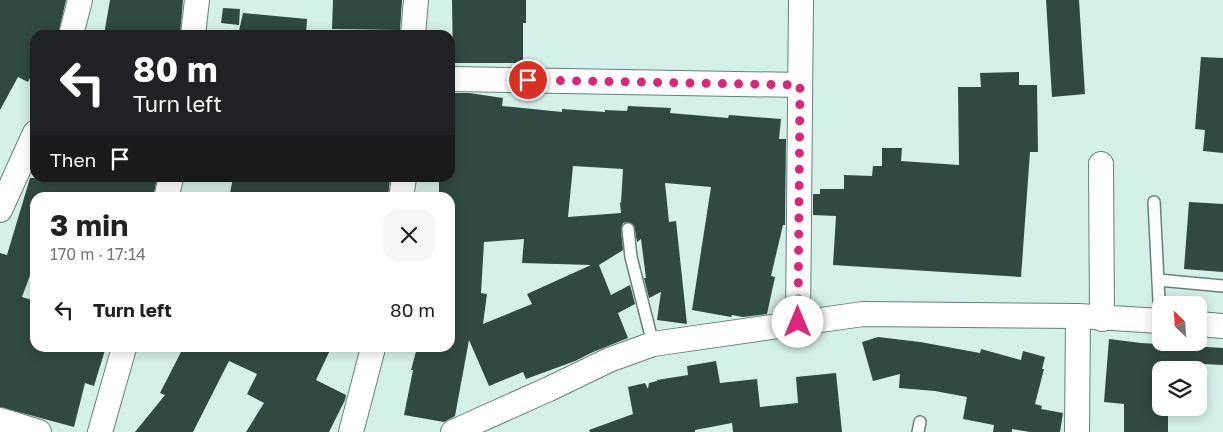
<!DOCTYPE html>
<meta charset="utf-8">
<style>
:root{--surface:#fff;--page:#f6f6f6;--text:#202124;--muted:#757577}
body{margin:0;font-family:"Golos Text",sans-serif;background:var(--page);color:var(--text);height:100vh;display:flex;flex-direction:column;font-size:19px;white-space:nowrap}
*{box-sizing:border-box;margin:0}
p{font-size:16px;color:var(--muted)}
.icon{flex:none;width:28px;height:28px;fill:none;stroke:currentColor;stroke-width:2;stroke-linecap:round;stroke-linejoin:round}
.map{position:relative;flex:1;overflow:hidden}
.details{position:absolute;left:30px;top:192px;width:425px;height:160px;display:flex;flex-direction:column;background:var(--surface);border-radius:15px;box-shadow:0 2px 12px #0003}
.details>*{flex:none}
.guide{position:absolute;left:30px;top:30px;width:425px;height:152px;border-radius:15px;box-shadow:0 2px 12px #0003;background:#202124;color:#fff;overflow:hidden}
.needle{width:32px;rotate:335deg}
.buttons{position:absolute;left:1152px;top:296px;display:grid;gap:10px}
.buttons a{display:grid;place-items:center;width:55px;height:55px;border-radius:10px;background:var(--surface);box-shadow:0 2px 12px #0003;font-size:25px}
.pin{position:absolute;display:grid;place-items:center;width:42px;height:42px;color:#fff;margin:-21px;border:2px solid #fff;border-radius:50%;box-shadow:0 1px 5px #0007}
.me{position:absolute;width:55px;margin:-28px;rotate:0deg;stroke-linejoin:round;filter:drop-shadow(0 0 4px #0008)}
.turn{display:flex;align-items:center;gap:18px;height:105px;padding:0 20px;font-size:22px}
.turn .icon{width:65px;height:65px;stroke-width:2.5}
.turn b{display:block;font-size:35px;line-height:42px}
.then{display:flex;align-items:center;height:48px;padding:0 20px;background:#0003;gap:10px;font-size:19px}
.round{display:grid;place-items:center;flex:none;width:52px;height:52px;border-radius:15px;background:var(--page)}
.overview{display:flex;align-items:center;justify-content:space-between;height:85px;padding:0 20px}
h1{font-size:30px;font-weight:700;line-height:38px}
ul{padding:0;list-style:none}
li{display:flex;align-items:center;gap:15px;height:65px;padding:0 20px}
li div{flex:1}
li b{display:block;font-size:19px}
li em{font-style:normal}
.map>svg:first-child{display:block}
.building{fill:#304943;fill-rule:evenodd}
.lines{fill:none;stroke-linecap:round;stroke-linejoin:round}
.service-casing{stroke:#67817b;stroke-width:14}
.minor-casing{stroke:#67817b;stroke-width:26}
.service{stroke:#fff;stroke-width:11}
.minor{stroke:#fff;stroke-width:24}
.route{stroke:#db2777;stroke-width:9;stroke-dasharray:0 16.2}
</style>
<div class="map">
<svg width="1223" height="432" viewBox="0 0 1223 432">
<rect width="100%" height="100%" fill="#d3f0e9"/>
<g class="building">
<path d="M 0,0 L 66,0 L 58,35 L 35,35 L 35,68 L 28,82 L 18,77 L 0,110 Z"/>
<path d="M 110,0 L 183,0 L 180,35 L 104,35 Z"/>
<path d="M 333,0 L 402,0 L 400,30 L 332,29 Z"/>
<path d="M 452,0 L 526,0 L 526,23 L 523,23 L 523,63 L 453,63 Z"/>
<path d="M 1046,0 L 1079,0 L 1085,94 L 1052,97 Z"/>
<path d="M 223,8 L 240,9 L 239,25 L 221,23 Z"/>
<path d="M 243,13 L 307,19 L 306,35 L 238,35 Z"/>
<path d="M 1201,57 L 1223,58 L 1223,153 L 1203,151 L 1205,130 L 1195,129 Z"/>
<path d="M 1019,72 L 1019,85 L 1037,85 L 1038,152 L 1030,152 L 1021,277 L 833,265 L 836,216 L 813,215 L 813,194 L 820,194 L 820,189 L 844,189 L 844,175 L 872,176 L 873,166 L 882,166 L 882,148 L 902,148 L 901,161 L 959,165 L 958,87 L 981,87 L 980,73 Z"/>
<path d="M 452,93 L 469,93 L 503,98 L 502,106 L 562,112 L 562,109 L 605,112 L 605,110 L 627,111 L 628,106 L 671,108 L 670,113 L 728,118 L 729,115 L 781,119 L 779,139 L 786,139 L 785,225 L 783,225 L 771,276 L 775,277 L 767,314 L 743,317 L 732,315 L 731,317 L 692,310 L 711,187 L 665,183 L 669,222 L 676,221 L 687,324 L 657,320 L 661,292 L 649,298 L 644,278 L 646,278 L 641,239 L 637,242 L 634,225 L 627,222 L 623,223 L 621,229 L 623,250 L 599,265 L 611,295 L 630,285 L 635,304 L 618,313 L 628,338 L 593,352 L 575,361 L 526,379 L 523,372 L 489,386 L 469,340 L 455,416 L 444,422 L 404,415 L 413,370 L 411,370 L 417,348 L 450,348 L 450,198 L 439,198 L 439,178 L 450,178 L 450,104 ZM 573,166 L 623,169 L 621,202 L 620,203 L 621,213 L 568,217 ZM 524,239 L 522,263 L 591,265 L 527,294 L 532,304 L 483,324 L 487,294 L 481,293 L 484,242 Z"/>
<path d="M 30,178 L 157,178 L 153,198 L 35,198 L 35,262 L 22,297 L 35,301 L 35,348 L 96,348 L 105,350 L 94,386 L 85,383 L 74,427 L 0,407 L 0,253 L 7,255 Z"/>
<path d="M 233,178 L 390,178 L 388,198 L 229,198 Z"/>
<path d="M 1189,202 L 1223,204 L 1223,272 L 1184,269 Z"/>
<path d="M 878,337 L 920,342 L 980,353 L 981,349 L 1021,360 L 1023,351 L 1045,357 L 1042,369 L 1044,369 L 1035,404 L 1042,406 L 1041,409 L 1063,413 L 1060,432 L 1030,432 L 1012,429 L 1012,432 L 993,432 L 994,425 L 963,419 L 967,397 L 935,391 L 899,388 L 900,374 L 873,381 L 862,342 Z"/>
<path d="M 1109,339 L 1141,343 L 1223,348 L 1223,365 L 1161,362 L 1161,408 L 1168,408 L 1168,432 L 1124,432 L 1124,404 L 1104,402 Z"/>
<path d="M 183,348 L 331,348 L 316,380 L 346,395 L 345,400 L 329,432 L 246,432 L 264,403 L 247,394 L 257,374 L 229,361 L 193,432 L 135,432 L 165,395 L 160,393 Z"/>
<path d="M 716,361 L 720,383 L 757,379 L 760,407 L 798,403 L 796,377 L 836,373 L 842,432 L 733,432 L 732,423 L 695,430 L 695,432 L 590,432 L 589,430 L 633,414 L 628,387 L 645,383 L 648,389 L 649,383 L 657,381 L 657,380 L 688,375 L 687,366 Z"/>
</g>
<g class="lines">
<g class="service-casing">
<g id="service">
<path d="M 1154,202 L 1160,321"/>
<path d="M 628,229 L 631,257 L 653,344"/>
<path d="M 1158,280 L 1223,286"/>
<path d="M 918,432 L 920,422"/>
</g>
</g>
<g class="minor-casing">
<g id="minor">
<path d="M 71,35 L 80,0"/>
<path d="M 193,35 L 197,0"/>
<path d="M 413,35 L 416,0"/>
<path d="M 450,79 L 800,85"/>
<path d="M 1101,164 L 1102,319"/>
<path d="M 166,198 L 171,178"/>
<path d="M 401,198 L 404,178"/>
<path d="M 0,210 L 35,133"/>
<path d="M 798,322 L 801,0"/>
<path d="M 1199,324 L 1223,326"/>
<path d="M 0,420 L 39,432"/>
<path d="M 100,432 L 124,348"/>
<path d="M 351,432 L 373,348"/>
<path d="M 453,432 L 549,389 L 609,360 L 653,344 L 863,314 L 1078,316 L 1161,321"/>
<path d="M 1077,432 L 1078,316"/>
</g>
</g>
<use href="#service" class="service"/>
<use href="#minor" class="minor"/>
</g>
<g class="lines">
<path class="route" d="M 528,80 L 800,85 L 798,322"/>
</g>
</svg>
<div class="buttons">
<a><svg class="needle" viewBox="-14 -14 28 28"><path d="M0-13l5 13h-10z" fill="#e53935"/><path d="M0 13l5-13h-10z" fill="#757577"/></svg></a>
<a><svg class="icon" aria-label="layers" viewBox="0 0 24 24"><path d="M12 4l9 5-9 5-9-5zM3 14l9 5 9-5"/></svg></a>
</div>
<div class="pin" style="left:528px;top:80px;background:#d93025"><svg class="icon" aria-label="arrive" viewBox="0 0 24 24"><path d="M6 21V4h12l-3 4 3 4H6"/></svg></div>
<svg class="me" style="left:798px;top:322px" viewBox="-20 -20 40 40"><circle r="19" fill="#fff"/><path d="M0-13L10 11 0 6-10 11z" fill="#db2777"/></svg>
<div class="guide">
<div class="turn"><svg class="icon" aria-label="left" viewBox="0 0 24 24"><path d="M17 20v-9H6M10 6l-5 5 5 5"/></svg><div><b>80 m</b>Turn left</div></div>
<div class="then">Then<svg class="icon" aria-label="arrive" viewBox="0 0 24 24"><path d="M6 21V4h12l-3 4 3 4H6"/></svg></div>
</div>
<section class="details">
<div class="overview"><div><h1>3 min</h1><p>170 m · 17:14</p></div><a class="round"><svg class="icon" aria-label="close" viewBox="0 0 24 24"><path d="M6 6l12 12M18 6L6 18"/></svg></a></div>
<ul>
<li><svg class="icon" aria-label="left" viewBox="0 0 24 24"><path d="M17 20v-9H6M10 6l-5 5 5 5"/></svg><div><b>Turn left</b></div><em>80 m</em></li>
</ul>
</section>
</div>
